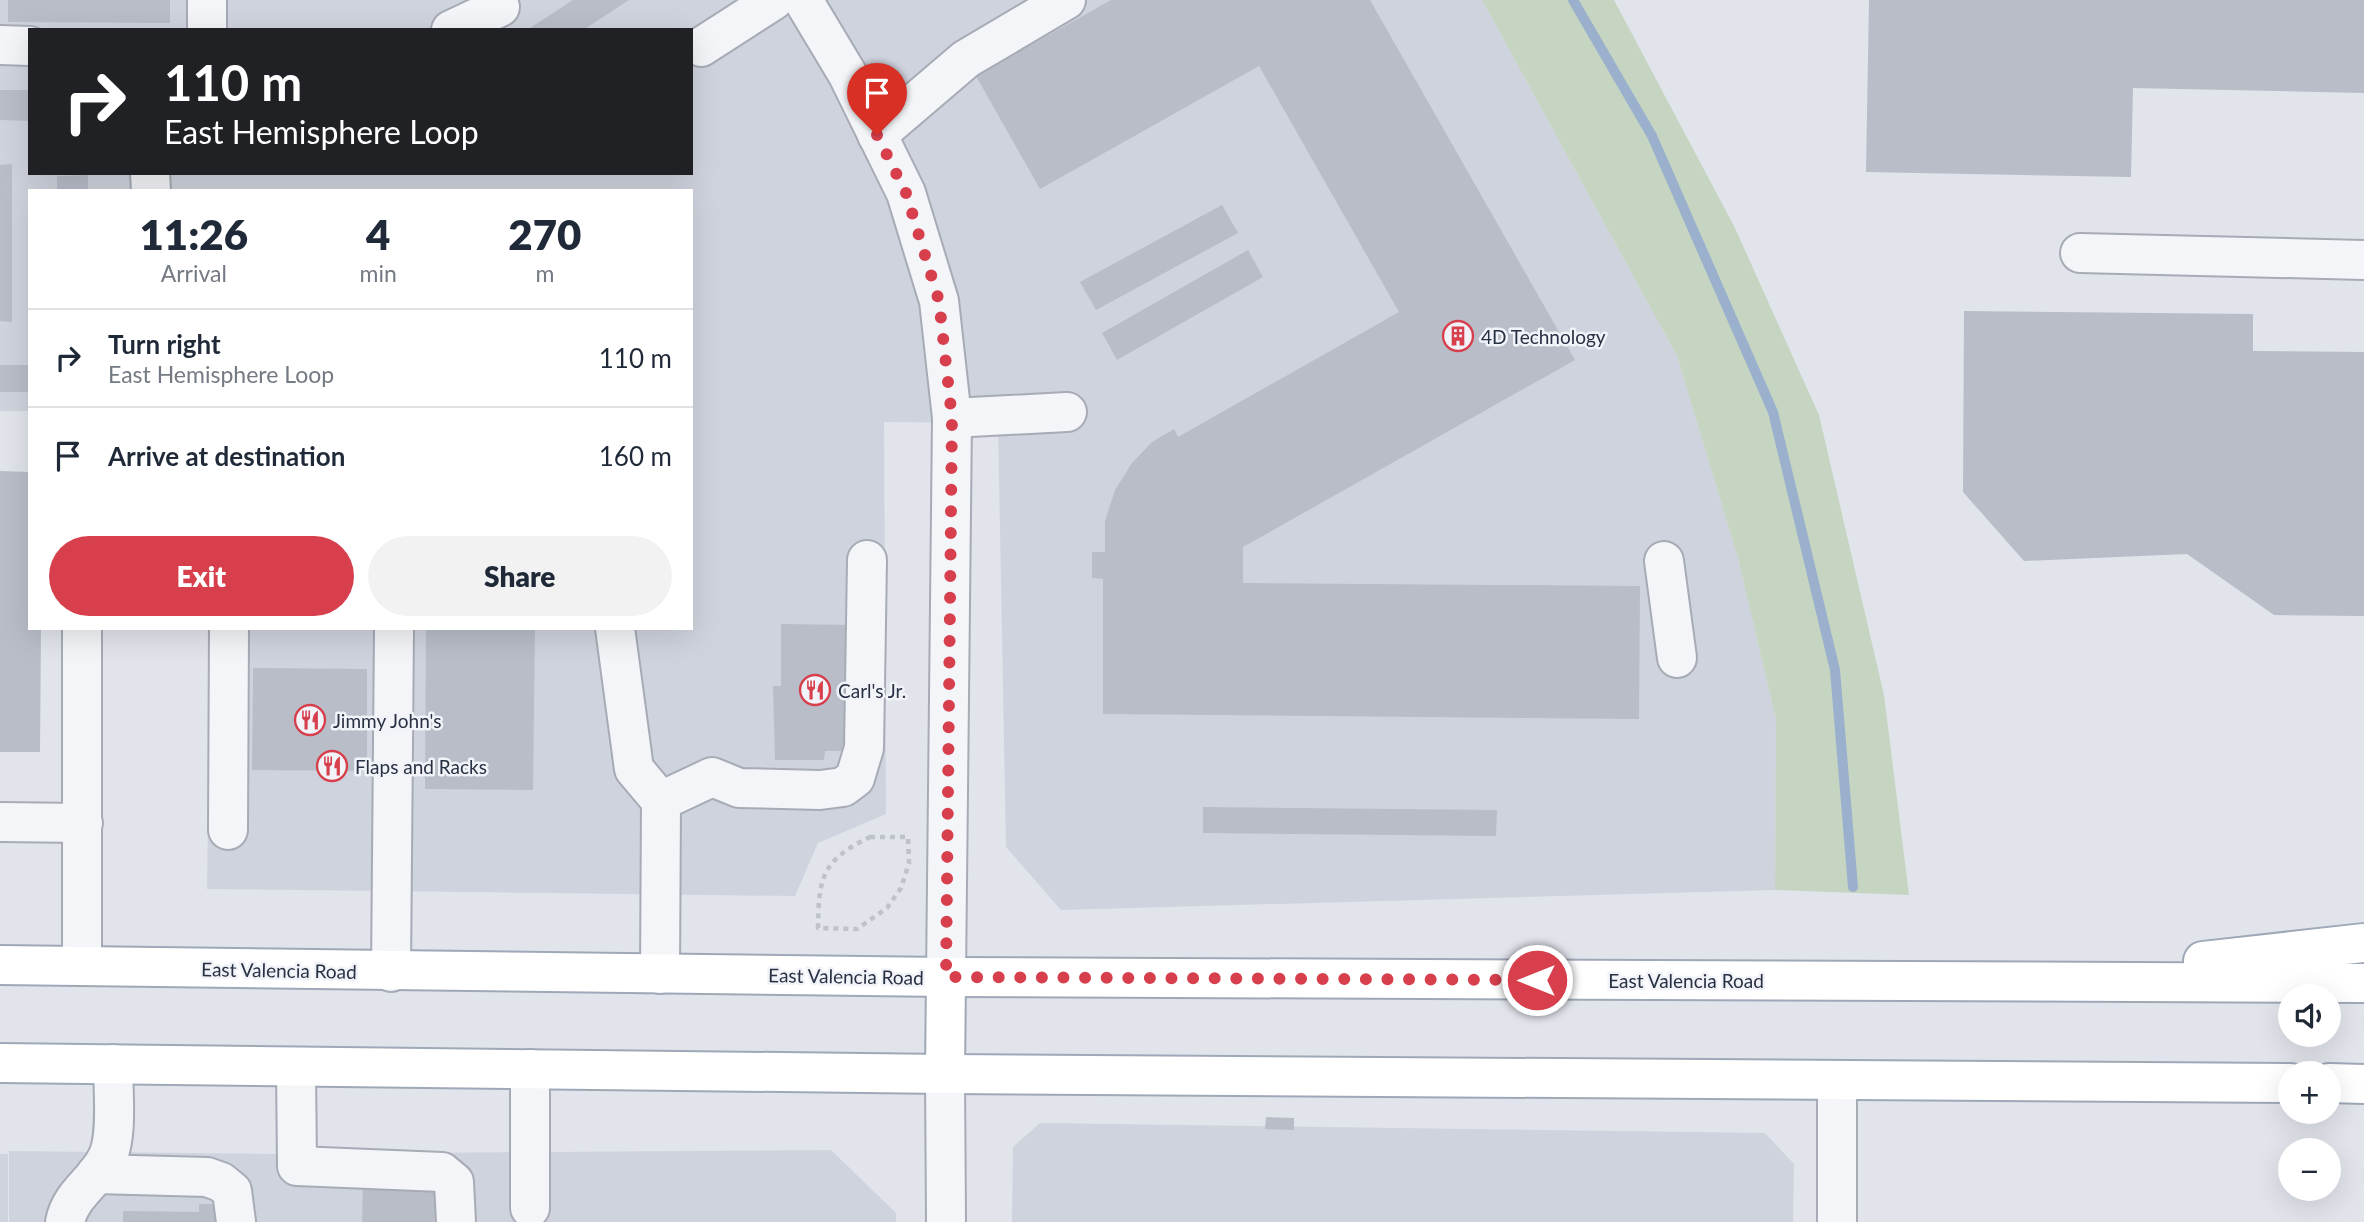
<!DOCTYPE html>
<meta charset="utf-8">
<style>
:root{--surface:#fff;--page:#f2f2f3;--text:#1f2937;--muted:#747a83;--line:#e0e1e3;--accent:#d73f4d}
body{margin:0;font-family:Lato,sans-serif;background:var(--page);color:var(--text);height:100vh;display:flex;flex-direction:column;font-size:26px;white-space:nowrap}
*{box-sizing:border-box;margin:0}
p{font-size:23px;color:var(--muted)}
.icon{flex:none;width:38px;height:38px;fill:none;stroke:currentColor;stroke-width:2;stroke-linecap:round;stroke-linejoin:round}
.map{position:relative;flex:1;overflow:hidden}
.drawer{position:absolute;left:28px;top:189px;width:665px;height:441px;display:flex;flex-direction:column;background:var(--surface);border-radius:0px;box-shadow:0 7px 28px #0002}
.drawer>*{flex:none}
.hud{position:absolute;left:28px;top:28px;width:665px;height:147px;border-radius:0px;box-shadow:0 7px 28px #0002;background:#202124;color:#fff;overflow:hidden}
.fabs{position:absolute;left:2278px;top:984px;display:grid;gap:14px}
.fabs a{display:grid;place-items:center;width:63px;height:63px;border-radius:50%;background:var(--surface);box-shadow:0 7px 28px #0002;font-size:35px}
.pin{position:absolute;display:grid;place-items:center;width:60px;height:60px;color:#fff;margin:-72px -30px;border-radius:50% 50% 50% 0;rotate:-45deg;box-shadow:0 0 7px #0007}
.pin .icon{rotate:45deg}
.me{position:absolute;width:77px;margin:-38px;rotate:270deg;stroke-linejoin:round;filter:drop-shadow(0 0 5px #0008)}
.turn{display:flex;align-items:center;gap:24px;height:147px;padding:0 21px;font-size:32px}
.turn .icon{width:91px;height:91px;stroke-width:2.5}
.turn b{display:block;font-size:49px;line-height:60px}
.eta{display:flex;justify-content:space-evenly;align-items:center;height:119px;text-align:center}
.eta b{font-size:42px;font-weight:800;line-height:49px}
.button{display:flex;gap:14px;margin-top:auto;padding:14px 21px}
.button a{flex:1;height:80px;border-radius:42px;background:var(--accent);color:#fff;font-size:28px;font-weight:800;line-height:80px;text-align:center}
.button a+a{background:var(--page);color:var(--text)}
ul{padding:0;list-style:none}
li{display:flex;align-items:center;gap:21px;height:98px;padding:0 21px;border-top:2px solid var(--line)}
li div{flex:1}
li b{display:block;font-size:26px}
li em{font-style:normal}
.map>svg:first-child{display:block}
.built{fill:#cfd3dd;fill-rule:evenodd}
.green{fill:#c5d5c2}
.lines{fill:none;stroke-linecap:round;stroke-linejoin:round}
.stream{stroke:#9ab0cd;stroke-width:10}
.building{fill:#b8bdc8}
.minor-casing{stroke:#a6abb5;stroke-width:42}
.major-casing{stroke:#9fa8b7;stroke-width:42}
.path{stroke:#bfc2c9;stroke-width:4.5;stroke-dasharray:5 5;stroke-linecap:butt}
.minor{stroke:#f4f5f8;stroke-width:38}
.major{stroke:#fff;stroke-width:38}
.route{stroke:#d73f4d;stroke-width:12;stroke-dasharray:0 21.6}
.labels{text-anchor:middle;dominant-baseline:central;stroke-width:5;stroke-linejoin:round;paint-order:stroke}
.poi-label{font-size:19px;fill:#283143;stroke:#f1f3f8;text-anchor:start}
.street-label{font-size:19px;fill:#283143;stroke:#f1f3f8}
</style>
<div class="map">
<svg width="2364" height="1222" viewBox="0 0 2364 1222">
<rect width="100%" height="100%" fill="#e1e4eb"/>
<g class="built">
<path d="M 0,0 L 1482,0 L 1677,356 L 1738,558 L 1776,720 L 1775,890 L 1061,910 L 1006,847 L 998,423 L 884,422 L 886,814 L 818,843 L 795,896 L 207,889 L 211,628 L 691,628 L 691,191 L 30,191 L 30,411 L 0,411 ZM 30,30 L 691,30 L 691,173 L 30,173 Z"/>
<path d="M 1040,1123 L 1765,1133 L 1794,1164 L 1793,1222 L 1012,1222 L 1013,1147 Z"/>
<path d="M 831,1150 L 896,1213 L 896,1222 L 9,1222 L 9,1151 L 272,1154 Z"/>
<rect x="0" y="1154" width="8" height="68"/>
</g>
<path class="green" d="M 1482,0 L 1614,0 L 1735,228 L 1819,415 L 1884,695 L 1909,895 L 1775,890 L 1776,720 L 1738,558 L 1677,356 Z"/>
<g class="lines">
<path class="stream" d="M 1573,0 L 1652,136 L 1773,412 L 1835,670 L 1853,887"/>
</g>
<g class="building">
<path d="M 8,0 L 170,0 L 170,23 L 8,22 Z"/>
<path d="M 573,0 L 629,0 L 583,30 L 527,30 Z"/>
<path d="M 1111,0 L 1370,0 L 1575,360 L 1243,547 L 1243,583 L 1640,586 L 1639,719 L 1103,714 L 1103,579 L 1092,578 L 1092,552 L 1105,552 L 1105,521 L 1115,490 L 1132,463 L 1152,442 L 1174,429 L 1178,437 L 1399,312 L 1259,66 L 1040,189 L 976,76 Z"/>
<path d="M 1869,0 L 2364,0 L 2364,93 L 2133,88 L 2131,177 L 1866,172 Z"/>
<path d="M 0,90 L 30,90 L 30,121 L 0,120 Z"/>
<path d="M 12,164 L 12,322 L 0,321 L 0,165 Z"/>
<path d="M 88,175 L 88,191 L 57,191 L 57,176 Z"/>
<path d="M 1222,205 L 1238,233 L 1096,310 L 1080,282 Z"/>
<path d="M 1248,250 L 1263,277 L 1117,360 L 1102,333 Z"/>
<path d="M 1964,311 L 2253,314 L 2253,351 L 2364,352 L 2364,616 L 2274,615 L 2187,554 L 2024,561 L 1963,492 Z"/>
<rect x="0" y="365" width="30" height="27"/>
<path d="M 0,471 L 30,472 L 30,628 L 41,628 L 40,752 L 0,752 Z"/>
<path d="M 781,624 L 857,625 L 845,751 L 825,751 L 824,760 L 775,760 L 773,686 L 781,686 Z"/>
<path d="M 426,628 L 535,628 L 533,790 L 425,789 Z"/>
<path d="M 253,668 L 367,669 L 367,771 L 252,770 Z"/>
<path d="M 1203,807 L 1497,810 L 1496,836 L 1203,833 Z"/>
<path d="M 1266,1117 L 1294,1118 L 1294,1130 L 1265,1129 Z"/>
<path d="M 363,1182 L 443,1190 L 443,1222 L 362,1222 Z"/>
<path d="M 199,1204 L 230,1204 L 234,1222 L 123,1222 L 123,1211 L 199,1212 Z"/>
</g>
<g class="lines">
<g class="minor-casing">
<g id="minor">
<path d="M 803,0 L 848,75 L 906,193 L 939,301 L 952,418 L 946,977"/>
<path d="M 207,30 L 207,0"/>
<path d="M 451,30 L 500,7"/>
<path d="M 0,45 L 30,46"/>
<path d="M 701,47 L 774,0"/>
<path d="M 877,135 L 966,59 L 1066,0"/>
<path d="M 150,173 L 151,191"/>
<path d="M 2080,253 L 2364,260"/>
<path d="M 952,418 L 1067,412"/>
<path d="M 1664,561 L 1677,658"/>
<path d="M 615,628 L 634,769 L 661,801"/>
<path d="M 0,822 L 83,823"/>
<path d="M 228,830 L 229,628"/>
<path d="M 82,966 L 82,628"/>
<path d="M 391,972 L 394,628"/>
<path d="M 660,974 L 661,801 L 712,777 L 739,788 L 820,790 L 843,787 L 855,778 L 864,748 L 867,560"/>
<path d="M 296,1067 L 297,1166 L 442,1172 L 454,1182 L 456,1222"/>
<path d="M 530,1069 L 530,1208"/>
<path d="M 945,1074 L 946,1222"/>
<path d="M 1837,1081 L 1837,1222"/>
<path d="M 96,1174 L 207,1177 L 221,1182 L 232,1191 L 236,1222"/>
<path d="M 65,1222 C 71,1193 95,1183 107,1158 C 118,1137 113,1089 113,1064"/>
</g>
</g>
<g class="major-casing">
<g id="major">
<path d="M 2203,961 L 2364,943"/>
<path d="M 0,965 L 946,977 L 2364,983"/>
<path d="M 0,1063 L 945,1074 L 2291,1083"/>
<path d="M 945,1074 L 946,977"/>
<path d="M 2329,1083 L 2364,1084"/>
</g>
</g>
<path class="path" d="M 870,837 L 908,837 L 909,863 L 901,888 L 887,908 L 857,929 L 818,928 C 819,877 821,861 870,837 Z"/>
<use href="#minor" class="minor"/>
<use href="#major" class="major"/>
</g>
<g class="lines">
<path class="route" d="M 877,135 L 906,193 L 939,301 L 952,418 L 946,977 L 1537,980"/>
</g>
<defs>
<g id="building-ring" transform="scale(1.575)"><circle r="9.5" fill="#f1f3f8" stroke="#d73f4d" stroke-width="1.5"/><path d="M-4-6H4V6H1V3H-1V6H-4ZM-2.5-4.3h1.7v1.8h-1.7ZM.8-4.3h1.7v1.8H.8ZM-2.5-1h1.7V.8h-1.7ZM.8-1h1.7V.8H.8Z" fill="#d73f4d"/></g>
<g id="restaurant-ring" transform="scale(1.575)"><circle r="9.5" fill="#f1f3f8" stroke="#d73f4d" stroke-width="1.5"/><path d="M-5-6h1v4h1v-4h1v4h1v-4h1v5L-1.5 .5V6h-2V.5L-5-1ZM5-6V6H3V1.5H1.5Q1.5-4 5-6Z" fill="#d73f4d"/></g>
</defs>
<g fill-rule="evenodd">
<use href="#building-ring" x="1458" y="336"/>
<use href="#restaurant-ring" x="815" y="690"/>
<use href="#restaurant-ring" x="310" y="720"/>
<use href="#restaurant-ring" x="332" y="766"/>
</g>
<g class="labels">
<g class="poi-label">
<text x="1481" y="336">4D Technology</text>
<text x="838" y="690">Carl's Jr.</text>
<text x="333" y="720">Jimmy John's</text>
<text x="355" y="766">Flaps and Racks</text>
</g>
<g class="street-label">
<text transform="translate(279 970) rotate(1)">East Valencia Road</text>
<text transform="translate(846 976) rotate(1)">East Valencia Road</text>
<text x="1686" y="980">East Valencia Road</text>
</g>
</g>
</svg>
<div class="fabs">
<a><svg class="icon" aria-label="sound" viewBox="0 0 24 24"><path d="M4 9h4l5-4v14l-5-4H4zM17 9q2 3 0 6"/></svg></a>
<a>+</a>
<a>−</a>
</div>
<div class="pin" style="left:877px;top:135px;background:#d93025"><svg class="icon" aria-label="arrive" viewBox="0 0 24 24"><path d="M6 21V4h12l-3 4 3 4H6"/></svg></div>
<svg class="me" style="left:1537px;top:980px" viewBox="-20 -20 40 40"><circle r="17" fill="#d73f4d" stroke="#fff" stroke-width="3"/><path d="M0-11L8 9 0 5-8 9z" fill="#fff"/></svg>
<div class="hud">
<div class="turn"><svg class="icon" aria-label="right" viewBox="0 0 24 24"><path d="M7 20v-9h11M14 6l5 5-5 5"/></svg><div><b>110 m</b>East Hemisphere Loop</div></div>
</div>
<section class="drawer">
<div class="eta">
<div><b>11:26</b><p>Arrival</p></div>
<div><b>4</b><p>min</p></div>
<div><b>270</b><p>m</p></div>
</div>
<ul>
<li><svg class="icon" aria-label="right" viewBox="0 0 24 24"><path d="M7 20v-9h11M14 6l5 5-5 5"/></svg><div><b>Turn right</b><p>East Hemisphere Loop</p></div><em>110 m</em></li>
<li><svg class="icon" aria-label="arrive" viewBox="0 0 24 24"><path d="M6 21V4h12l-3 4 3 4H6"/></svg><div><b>Arrive at destination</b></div><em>160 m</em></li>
</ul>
<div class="button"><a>Exit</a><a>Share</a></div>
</section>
</div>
